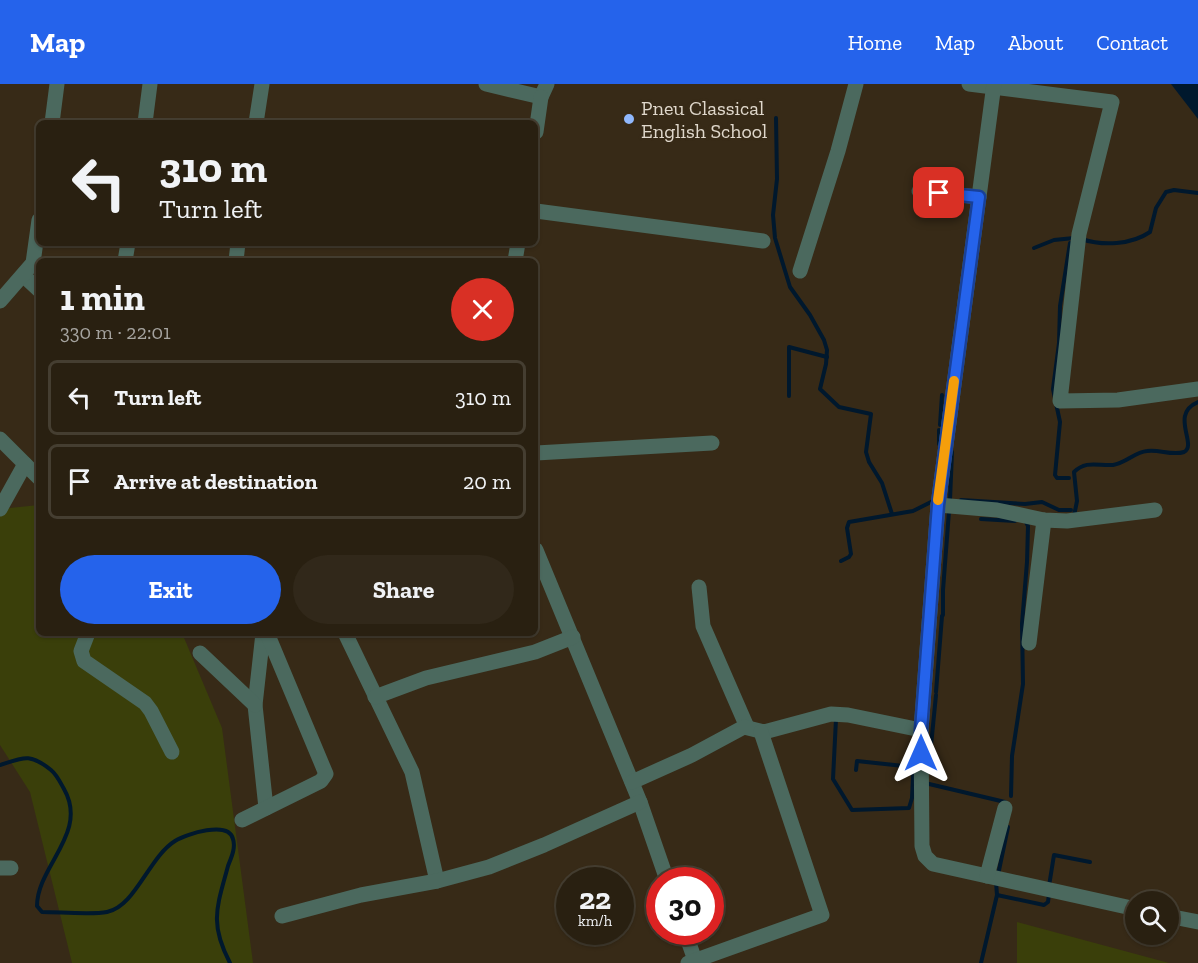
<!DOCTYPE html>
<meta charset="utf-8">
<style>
:root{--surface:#292011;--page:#31281a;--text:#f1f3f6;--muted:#a5a39f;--line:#453e31;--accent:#2563eb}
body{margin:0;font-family:"Zilla Slab",serif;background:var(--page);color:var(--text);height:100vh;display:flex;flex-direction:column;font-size:22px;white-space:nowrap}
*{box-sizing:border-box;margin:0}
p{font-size:20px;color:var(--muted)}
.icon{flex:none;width:33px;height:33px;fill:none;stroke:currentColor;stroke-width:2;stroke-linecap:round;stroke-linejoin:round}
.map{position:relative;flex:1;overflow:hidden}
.side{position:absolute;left:36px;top:174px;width:502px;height:378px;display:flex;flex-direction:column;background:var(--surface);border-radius:9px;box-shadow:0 2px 4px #0004,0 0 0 2px var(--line)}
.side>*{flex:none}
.hud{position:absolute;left:36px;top:36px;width:502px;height:126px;border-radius:9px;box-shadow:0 2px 4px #0004,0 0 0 2px var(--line);background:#292011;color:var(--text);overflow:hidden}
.buttons{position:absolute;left:1125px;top:807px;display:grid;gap:12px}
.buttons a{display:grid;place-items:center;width:54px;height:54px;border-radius:50%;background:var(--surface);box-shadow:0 2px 4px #0004,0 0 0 2px var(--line);font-size:30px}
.speed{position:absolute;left:556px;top:783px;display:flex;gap:12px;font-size:30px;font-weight:700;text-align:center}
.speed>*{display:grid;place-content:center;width:78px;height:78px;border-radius:50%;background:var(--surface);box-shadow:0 2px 4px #0004,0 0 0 2px var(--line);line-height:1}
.speed small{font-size:15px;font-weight:400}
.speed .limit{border:9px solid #d22;background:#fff;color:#111}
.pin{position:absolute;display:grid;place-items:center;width:51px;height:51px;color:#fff;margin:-26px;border-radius:12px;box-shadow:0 3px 9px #0006}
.me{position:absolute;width:66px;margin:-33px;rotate:0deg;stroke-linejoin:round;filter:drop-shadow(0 0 4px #0008)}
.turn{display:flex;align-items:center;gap:21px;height:126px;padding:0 24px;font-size:27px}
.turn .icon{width:78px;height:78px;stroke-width:2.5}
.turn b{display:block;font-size:42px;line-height:51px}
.round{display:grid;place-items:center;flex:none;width:63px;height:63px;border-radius:32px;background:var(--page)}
.head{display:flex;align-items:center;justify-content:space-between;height:102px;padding:0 24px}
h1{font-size:36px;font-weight:800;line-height:45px}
.action{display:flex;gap:12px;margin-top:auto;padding:12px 24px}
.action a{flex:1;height:69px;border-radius:36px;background:var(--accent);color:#fff;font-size:24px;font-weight:800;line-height:69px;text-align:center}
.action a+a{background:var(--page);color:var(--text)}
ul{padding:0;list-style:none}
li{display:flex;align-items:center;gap:18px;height:75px;margin:0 12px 9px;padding:0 12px;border:3px solid var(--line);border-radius:9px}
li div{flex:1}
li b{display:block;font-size:22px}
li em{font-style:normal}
header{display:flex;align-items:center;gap:36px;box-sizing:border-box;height:84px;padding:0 30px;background:var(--accent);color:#fff}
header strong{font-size:28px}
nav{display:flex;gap:33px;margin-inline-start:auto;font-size:21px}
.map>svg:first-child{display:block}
.green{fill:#3a3f0a}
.water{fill:#00182d}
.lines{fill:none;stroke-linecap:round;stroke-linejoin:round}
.stream{stroke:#00182d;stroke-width:4}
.minor{stroke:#4b695e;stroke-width:15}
.route-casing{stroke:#184099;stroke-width:15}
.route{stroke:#2563eb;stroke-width:10}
.slow{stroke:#f59e0b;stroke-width:10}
.poi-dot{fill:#90b8fd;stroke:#372a17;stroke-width:2}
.labels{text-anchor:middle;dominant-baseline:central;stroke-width:6;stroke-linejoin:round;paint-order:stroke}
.poi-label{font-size:20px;fill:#e0d8cc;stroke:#372a17;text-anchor:start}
</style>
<header>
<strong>Map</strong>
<nav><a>Home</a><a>Map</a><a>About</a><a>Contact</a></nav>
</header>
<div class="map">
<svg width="1198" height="879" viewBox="0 0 1198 879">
<rect width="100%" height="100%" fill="#372a17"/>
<g class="green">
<path d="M 39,421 L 39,549 L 182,549 L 222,644 L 253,879 L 72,879 L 30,708 L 0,661 L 0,425 Z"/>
<path d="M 1017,838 L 1169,879 L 1017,879 Z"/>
</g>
<path class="water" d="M 1171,0 L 1198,0 L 1198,35 Z"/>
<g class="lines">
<g class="stream">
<path d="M 776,34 L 777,95 L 773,131 L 775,154 L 790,203 L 810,231 L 824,256 L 827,266 L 826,280 L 820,305 L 839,323 L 871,330 L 866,368 L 869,378 L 882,399 L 892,430"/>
<path d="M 1081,155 C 1103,162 1131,161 1150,148 L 1156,124 L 1166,108 L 1174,106 L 1198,109"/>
<path d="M 1034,164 L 1054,156 L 1074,154"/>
<path d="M 789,312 L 789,263 L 827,273"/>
<path d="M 940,341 L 942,311"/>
<path d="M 939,360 L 939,346"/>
<path d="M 1069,394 L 1057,394 L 1055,391 L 1060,338 L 1053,305 L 1059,259 L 1060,222 L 1070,159"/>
<path d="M 950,416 L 952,368"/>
<path d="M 961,416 L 1025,420 L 1042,418 L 1059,426 L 1071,426"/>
<path d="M 1074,432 L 1077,417 L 1074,388 C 1086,376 1098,382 1113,381 C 1126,379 1135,368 1147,367 C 1159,365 1172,372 1184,368 C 1198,361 1169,330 1198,318"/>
<path d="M 981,435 L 1015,437"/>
<path d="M 841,477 L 849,473 L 851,470 L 847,444 L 849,438 L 913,427 L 933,417"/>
<path d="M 943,531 L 943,506 L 949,427"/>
<path d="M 936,608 L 942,532"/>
<path d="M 836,635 L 833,695 L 852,726 L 909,724 L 912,714 L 914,673"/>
<path d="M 0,681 C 24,673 30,669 51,686 C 57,691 60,698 64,705 C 89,749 37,782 37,822 L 42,828 C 59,828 92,831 107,828 C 135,823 149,773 175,757 C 186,750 229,736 233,755 C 236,764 231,774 228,782 C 217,823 209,839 230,879"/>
<path d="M 929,682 L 936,611"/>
<path d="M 856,686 L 857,677 L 913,683"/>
<path d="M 925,699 L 1005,718"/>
<path d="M 1011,712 L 1012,672 L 1023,600 L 1022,540 L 1027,478 L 1028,442 L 1025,436"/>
<path d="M 998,791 L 1008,743"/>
<path d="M 1049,802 L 1054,771 L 1090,778"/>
<path d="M 997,811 L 1044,821 L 1048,818 L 1049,810"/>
<path d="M 981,879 L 997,811 L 996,798"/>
</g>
<g class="minor">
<path d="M 486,0 L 541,13 L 547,0"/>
<path d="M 969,0 L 1112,18 L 1079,150 L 1060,317 L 1118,316 L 1198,305"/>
<path d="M 994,0 L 938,421 L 921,646 L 922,762 L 925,772 L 933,780 L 1136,825"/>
<path d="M 52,39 L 57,0"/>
<path d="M 145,39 L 150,0"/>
<path d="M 256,39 L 262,0"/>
<path d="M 536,48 L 541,13"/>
<path d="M 919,107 L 979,113"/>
<path d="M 536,127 L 763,157"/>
<path d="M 125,177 L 128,159"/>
<path d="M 236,177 L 238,159"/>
<path d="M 515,177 L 518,159"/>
<path d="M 800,187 L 838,67 L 856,0"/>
<path d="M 24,192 L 39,206"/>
<path d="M 0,217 L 33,179 L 39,136"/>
<path d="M 0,355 L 39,394"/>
<path d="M 536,369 L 712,359"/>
<path d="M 938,421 L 997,426 L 1044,436 L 1067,437 L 1155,426"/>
<path d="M 0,425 L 25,380"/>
<path d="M 536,466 L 640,718 L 667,796"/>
<path d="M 699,503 L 703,542 L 747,643"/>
<path d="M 88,549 L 81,567 L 84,577 L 145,619 L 151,627 L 172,668"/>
<path d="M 263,549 L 255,621 L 266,724"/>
<path d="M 345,549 L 412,688 L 437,797"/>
<path d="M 1029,559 L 1044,436"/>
<path d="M 200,569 L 255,621"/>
<path d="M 375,613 L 426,594 L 535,568 L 573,553"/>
<path d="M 632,698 L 692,671 L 744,643 L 764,648 L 831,630 L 848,631 L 921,646"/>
<path d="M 242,736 L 321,697 L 326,690 L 267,549"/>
<path d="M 0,784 L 11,784"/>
<path d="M 987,792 L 1005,724"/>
<path d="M 282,832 L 361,811 L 437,797 L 489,783 L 544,761 L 640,718"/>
<path d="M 1168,832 L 1198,838"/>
<path d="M 685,848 L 696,879"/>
<path d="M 688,879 L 822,831 L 761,648"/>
</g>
</g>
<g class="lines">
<g class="route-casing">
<path id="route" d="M 921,669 L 921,646 L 938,421 L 979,113 L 939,109"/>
</g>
<use href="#route" class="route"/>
<path class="slow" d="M 938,416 L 954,297"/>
</g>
<circle class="poi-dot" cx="629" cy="35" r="6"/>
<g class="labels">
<g class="poi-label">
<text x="641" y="24">Pneu Classical<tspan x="641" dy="23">English School</tspan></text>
</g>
</g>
</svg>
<div class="buttons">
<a><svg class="icon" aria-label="search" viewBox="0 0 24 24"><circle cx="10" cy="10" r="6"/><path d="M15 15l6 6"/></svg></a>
</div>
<div class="speed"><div>22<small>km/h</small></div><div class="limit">30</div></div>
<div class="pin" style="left:939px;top:109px;background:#d93025"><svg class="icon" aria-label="arrive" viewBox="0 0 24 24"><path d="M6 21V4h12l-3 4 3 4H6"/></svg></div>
<svg class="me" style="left:921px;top:669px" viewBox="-20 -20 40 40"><path d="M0-17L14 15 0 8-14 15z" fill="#2563eb" stroke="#fff" stroke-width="4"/></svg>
<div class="hud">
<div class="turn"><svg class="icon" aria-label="left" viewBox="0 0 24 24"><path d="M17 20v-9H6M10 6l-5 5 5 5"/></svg><div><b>310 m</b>Turn left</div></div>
</div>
<section class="side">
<div class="head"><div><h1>1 min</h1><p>330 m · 22:01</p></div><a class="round" style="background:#d93025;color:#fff"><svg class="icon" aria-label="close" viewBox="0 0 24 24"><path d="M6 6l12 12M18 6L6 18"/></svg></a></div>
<ul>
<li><svg class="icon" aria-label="left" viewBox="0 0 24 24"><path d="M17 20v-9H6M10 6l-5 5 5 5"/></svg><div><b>Turn left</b></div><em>310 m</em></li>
<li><svg class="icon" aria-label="arrive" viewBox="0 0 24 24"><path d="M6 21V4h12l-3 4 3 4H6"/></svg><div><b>Arrive at destination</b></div><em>20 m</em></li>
</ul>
<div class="action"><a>Exit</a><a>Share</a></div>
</section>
</div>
